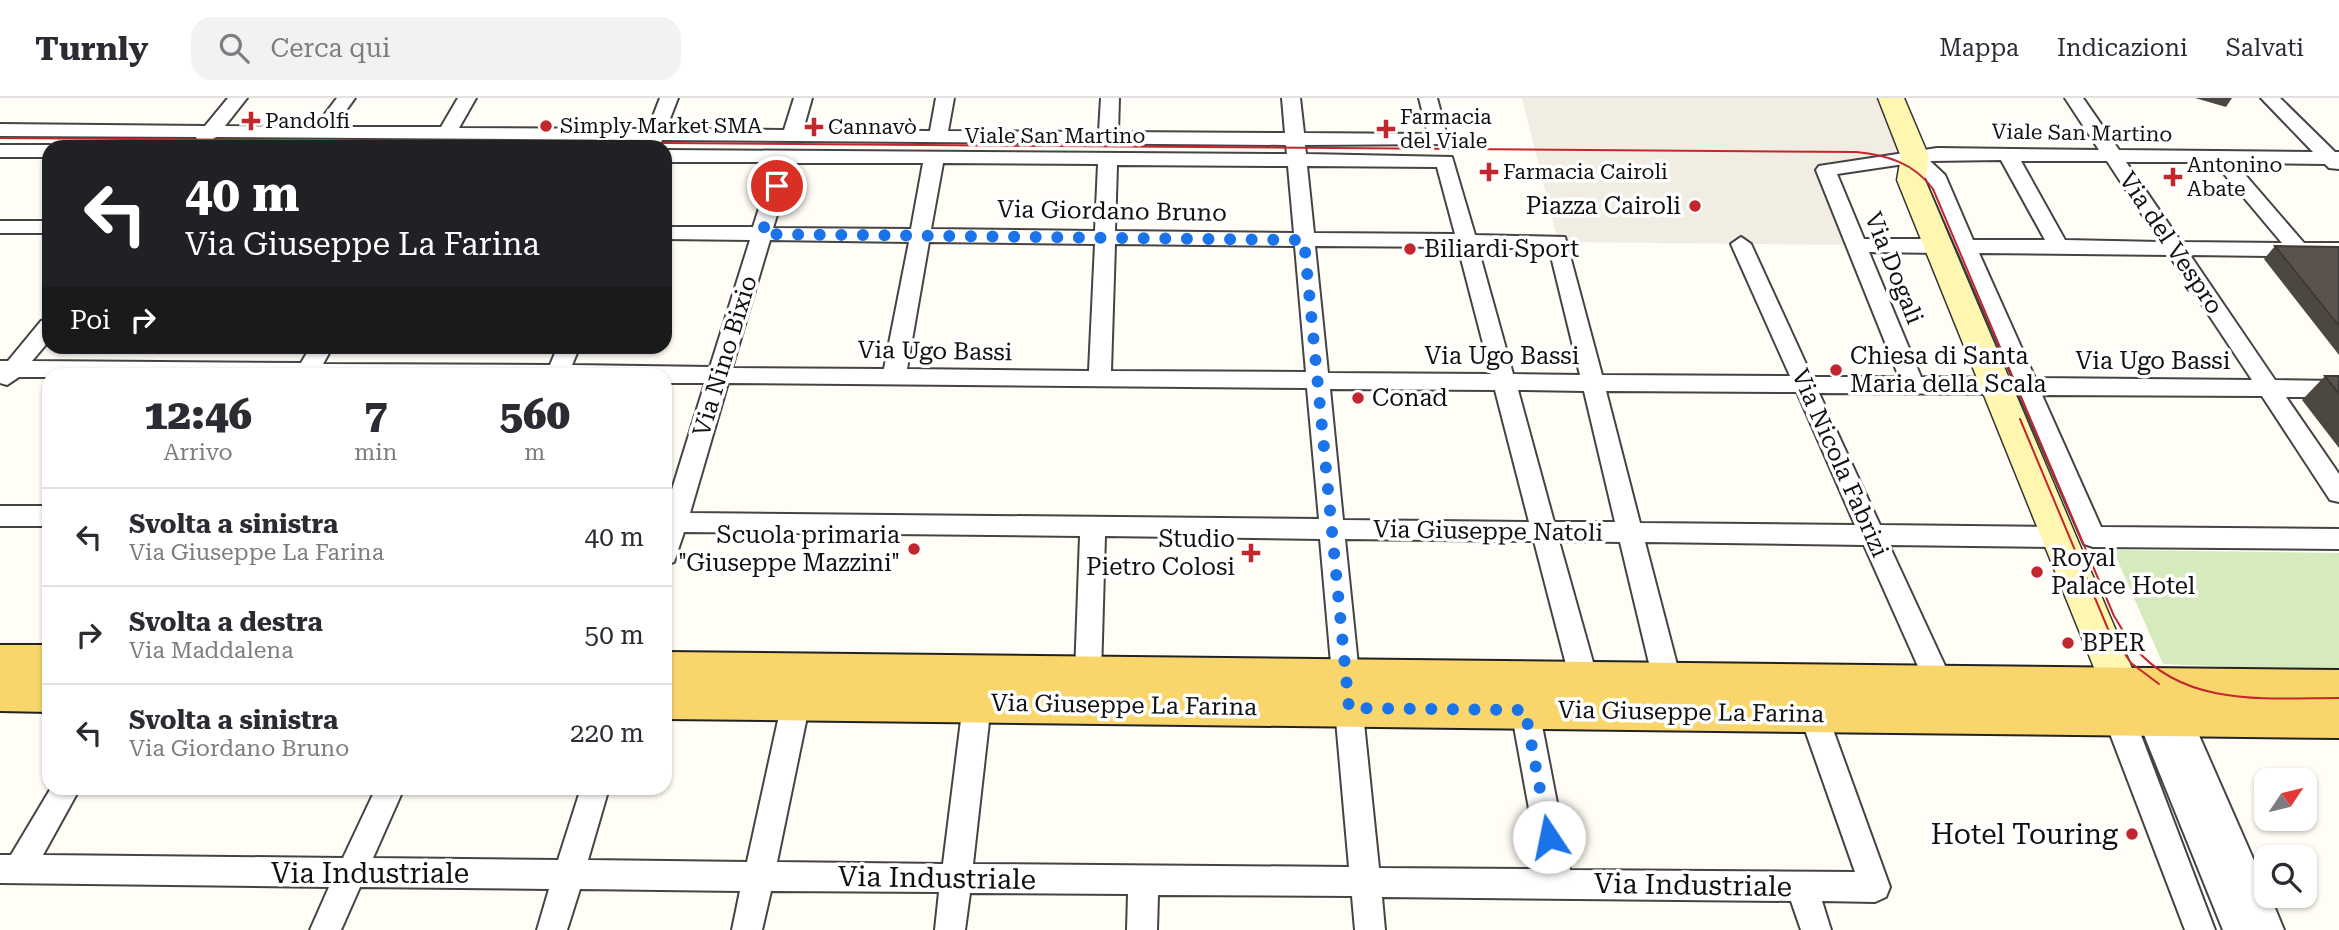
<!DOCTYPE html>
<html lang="it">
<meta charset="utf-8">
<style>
:root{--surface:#fff;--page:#f2f2f3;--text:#2b2b33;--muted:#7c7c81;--line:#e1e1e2}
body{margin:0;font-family:"Roboto Serif",serif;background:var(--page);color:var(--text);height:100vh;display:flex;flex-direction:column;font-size:26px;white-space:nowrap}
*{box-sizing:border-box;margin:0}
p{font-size:23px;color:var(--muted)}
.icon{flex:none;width:38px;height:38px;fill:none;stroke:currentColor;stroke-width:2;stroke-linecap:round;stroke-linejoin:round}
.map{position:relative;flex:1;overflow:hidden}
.details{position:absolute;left:42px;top:270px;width:630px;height:427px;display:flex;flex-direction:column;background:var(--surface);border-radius:21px;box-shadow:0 2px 5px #0004}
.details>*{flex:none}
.banner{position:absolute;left:42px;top:42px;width:630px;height:214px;border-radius:21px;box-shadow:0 2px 5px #0004;background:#202124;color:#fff;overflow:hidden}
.needle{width:46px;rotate:55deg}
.buttons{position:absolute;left:2254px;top:670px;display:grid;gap:14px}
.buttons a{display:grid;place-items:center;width:63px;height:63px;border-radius:14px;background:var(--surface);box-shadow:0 2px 5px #0004;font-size:35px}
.pin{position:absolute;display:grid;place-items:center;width:60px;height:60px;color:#fff;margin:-30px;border:4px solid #fff;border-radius:50%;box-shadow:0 2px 7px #0007}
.me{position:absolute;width:77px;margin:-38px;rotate:349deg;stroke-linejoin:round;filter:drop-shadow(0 0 5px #0008)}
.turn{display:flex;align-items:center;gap:24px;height:147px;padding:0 28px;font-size:32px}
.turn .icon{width:91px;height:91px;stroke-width:2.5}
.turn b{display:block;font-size:49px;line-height:60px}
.then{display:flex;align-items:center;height:66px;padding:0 28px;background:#0003;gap:14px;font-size:26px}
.eta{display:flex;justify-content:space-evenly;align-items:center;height:119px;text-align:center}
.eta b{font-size:42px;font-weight:800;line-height:49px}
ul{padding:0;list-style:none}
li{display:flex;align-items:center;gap:21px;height:98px;padding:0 28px;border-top:2px solid var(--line)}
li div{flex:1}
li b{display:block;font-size:26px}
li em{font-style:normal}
header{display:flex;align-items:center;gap:42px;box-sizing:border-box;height:98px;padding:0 35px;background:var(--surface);border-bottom:2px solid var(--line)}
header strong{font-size:33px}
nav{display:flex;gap:38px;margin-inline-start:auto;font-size:24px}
.search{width:490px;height:63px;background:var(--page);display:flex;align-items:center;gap:18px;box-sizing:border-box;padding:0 24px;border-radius:21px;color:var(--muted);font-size:26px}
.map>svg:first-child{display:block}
.green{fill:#d5ebbd}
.plaza{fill:#f1ede2}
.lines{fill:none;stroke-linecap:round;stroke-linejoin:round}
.street-casing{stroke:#444;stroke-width:4}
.secondary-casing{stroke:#333;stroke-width:3}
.primary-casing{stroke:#222;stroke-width:4}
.street{fill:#fff;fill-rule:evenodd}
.secondary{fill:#fff6b0;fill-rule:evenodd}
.primary{fill:#f9d66b;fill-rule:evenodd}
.tram{stroke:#c4262e;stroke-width:2}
.wall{fill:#4d4742}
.building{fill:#5a524d;stroke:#3f3936;stroke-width:2}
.route{stroke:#1a73e8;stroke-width:12;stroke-dasharray:0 21.6}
.poi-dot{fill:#c4262e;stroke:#fff;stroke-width:2.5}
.labels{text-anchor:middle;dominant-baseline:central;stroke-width:7;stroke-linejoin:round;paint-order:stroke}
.far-poi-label{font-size:21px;fill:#111;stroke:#fff;text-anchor:start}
.far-street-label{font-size:21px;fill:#111;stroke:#fff}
.poi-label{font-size:24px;fill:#111;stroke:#fff;text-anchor:start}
.street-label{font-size:24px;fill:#111;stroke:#fff}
.near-poi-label{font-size:28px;fill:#111;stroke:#fff;text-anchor:end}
.near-street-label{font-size:28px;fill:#111;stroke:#fff}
</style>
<header>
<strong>Turnly</strong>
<div class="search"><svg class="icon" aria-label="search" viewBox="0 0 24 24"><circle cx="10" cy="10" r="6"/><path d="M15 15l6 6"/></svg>Cerca qui</div>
<nav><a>Mappa</a><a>Indicazioni</a><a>Salvati</a></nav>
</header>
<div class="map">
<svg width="2339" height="832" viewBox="0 0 2339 832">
<rect width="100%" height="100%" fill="#fffdf5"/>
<path class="green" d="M 2113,452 L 2339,455 L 2339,573 L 2163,566 Z"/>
<path class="plaza" d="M 1522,0 L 1891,0 L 1915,59 L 1827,72 L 1857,147 L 1558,144 Z"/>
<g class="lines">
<g class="street-casing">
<g id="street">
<path d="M 228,0 L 247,0 L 225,28 L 315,29 L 337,0 L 355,0 L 334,29 L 441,29 L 458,0 L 476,0 L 459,30 L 648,31 L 660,0 L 678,0 L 666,31 L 784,32 L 794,0 L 812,0 L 803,32 L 930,33 L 936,0 L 954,0 L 948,33 L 1099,34 L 1101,0 L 1119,0 L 1118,34 L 1285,35 L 1282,0 L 1300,0 L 1304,35 L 1428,36 L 1419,0 L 1437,0 L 1448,42 L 1446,46 L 1305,47 L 1306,56 L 1452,59 L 1475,137 L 1565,139 L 1602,277 L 1790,278 L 1731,146 L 1741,139 L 1751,146 L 1812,279 L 1899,279 L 1816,72 L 1819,68 L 1937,50 L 2099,52 L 2065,0 L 2083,0 L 2119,52 L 2313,54 L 2261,0 L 2280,0 L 2335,54 L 2339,54 L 2339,71 L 2329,70 L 2325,66 L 2235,65 L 2304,145 L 2339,145 L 2339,159 L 2190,157 L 2275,282 L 2339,283 L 2339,299 L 2286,299 L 2339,376 L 2339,404 L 2330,402 L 2262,298 L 2042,297 L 2101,429 L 2339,431 L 2339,451 L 2093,449 L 2084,446 L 2019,296 L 1819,295 L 1880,427 L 2059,429 L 2068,432 L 2071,439 L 2068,446 L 2059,449 L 1889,447 L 1953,585 L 1949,593 L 1939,597 L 1929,593 L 1864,447 L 1645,444 L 1681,582 L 1677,590 L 1667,594 L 1657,590 L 1653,582 L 1620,444 L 1559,443 L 1598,582 L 1594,590 L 1584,594 L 1574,590 L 1570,582 L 1534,443 L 1345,441 L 1379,770 L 1540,771 L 1511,612 L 1515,603 L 1525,600 L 1535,603 L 1539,612 L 1570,772 L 1855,774 L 1799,615 L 1803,606 L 1813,603 L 1823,606 L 1827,615 L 1890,789 L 1886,799 L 1875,804 L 1822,803 L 1831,832 L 1801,832 L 1791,803 L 1382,799 L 1385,832 L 1355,832 L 1352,798 L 1158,797 L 1157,832 L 1127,832 L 1128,796 L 970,795 L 965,832 L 935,832 L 939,794 L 771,793 L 762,832 L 732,832 L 740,793 L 580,791 L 567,832 L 537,832 L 549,791 L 360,789 L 341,832 L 310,832 L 329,789 L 0,785 L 0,757 L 11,757 L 51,690 L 80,690 L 43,757 L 343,760 L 376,690 L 404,690 L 373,760 L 558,762 L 581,690 L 609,690 L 588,762 L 747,764 L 782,604 L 786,596 L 796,592 L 806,596 L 810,604 L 777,764 L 943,766 L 963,606 L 967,598 L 977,594 L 987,598 L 991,606 L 973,766 L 1349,769 L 1320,441 L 1105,438 L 1101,576 L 1098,584 L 1088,588 L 1078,584 L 1075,576 L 1080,438 L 684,434 L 674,464 L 665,467 L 665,414 L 705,285 L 665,285 L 665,276 L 49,276 L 49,279 L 19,279 L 7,287 L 0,285 L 0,263 L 8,263 L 41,223 L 49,221 L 49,243 L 32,263 L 301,265 L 311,248 L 333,248 L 323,266 L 550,267 L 558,248 L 580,248 L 572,267 L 710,269 L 750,142 L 665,141 L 665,129 L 753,129 L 774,64 L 665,64 L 665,52 L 1287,56 L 1286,47 L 662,42 L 659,49 L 641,49 L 643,42 L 216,39 L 205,46 L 198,44 L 196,39 L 0,38 L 0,26 L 205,28 ZM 2001,62 L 2045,142 L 1973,142 L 1945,77 L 1930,63 ZM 2021,63 L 2107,63 L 2160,144 L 2065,142 ZM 2126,64 L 2214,64 L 2282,145 L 2181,144 ZM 793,65 L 923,65 L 911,131 L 773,130 ZM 943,65 L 1098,66 L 1095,133 L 931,131 ZM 1911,65 L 1926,80 L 2013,280 L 1921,279 L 1869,154 L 1939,155 L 1949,148 L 1939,141 L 1864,141 L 1837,76 ZM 1117,67 L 1288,68 L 1294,135 L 1115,133 ZM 1307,68 L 1437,69 L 1455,136 L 1314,135 ZM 770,142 L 909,144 L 884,271 L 732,270 ZM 929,144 L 1095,146 L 1089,273 L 907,271 ZM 1115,146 L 1295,148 L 1306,274 L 1111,273 ZM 1315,148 L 1458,149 L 1491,276 L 1328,275 ZM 1478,150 L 1549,150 L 1580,277 L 1513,276 ZM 1979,155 L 2169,157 L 2252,282 L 2035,280 ZM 728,285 L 1307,290 L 1319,421 L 690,415 ZM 1330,291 L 1495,292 L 1529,424 L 1343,422 ZM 1518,292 L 1584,293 L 1615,424 L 1554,424 ZM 1606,293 L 1797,294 L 1855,427 L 1640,425 Z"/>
<path d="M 0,47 L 49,47 L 56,49 L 49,49 L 49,59 L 0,59 Z"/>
<rect x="0" y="123" width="49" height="12"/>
<rect x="0" y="408" width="49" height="20"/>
<path d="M 2120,593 L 2130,597 L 2133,603 L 2143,599 L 2153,602 L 2163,619 L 2167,610 L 2177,607 L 2187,610 L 2266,790 L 2266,798 L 2270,798 L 2284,832 L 2223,832 L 2145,639 L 2136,624 L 2215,832 L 2185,832 L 2109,633 L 2106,605 L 2110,597 Z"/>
</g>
</g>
<g class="secondary-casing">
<path id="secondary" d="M 1878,0 L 1904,0 L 1929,59 L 1925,82 L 2139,587 L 2134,599 L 2120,604 L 2106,599 L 2101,587 L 1897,82 L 1901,59 Z"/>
</g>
<g class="primary-casing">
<g id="primary">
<path d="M 0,547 L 49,547 L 49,614 L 0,613 Z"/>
<path d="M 665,554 L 2339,572 L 2339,640 L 665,621 Z"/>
</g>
</g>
<use href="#street" class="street"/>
<use href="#secondary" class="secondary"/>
<use href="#primary" class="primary"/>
<g class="tram">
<path d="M 0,40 L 1856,54 C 1887,57 1914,65 1933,91 L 2114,518 C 2121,529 2127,541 2135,550 C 2186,610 2268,600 2339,600"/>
<path d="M 2020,321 L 2108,531 L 2131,565 L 2159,586"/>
</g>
</g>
<g class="wall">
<path d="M 2195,0 L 2232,0 L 2226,9 Z"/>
<path d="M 2275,148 L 2339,149 L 2339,257 L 2264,161 Z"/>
<path d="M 2325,278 L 2339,278 L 2339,350 L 2302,302 Z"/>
</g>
<g class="building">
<path d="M 2275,148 L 2339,149 L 2339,228 Z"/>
<path d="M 2325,278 L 2339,278 L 2339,296 Z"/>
</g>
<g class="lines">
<path class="route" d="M 777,88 L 762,136 L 1304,142 L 1349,610 L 1525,612 L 1549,739"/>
</g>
<g class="poi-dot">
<path d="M247.5 12.5h7v7h7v7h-7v7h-7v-7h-7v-7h7z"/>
<circle cx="546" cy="28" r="7"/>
<path d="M810.5 18.5h7v7h7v7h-7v7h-7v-7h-7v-7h7z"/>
<path d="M1382.5 20.5h7v7h7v7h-7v7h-7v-7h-7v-7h7z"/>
<path d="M1485.5 63.5h7v7h7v7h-7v7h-7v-7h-7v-7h7z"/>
<path d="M2169.5 68.5h7v7h7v7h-7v7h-7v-7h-7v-7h7z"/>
<circle cx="1695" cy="108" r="7"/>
<circle cx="1410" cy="151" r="7"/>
<circle cx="1836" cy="272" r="7"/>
<circle cx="1358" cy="300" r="7"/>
<circle cx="914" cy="451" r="7"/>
<path d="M1247.5 444.5h7v7h7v7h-7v7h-7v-7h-7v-7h7z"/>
<circle cx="2037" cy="474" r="7"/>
<circle cx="2068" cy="545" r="7"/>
<circle cx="2132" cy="736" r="7"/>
</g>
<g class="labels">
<g class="far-poi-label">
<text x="1400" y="19">Farmacia<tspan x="1400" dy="24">del Viale</tspan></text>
<text x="265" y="23">Pandolfi</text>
<text x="560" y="28">Simply Market SMA</text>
<text x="828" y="29">Cannavò</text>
<text x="2187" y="67">Antonino<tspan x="2187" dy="24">Abate</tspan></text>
<text x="1503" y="74">Farmacia Cairoli</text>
</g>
<g class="far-street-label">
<text transform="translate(2082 35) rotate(1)">Viale San Martino</text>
<text x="1055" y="38">Viale San Martino</text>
</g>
<g class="poi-label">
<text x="1681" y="108" text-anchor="end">Piazza Cairoli</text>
<text x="1424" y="151">Biliardi Sport</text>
<text x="1850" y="258">Chiesa di Santa<tspan x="1850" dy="28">Maria della Scala</tspan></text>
<text x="1372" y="300">Conad</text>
<text x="900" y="437" text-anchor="end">Scuola primaria<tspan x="900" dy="28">"Giuseppe Mazzini"</tspan></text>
<text x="1235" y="441" text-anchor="end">Studio<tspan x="1235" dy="28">Pietro Colosi</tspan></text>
<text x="2051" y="460">Royal<tspan x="2051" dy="28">Palace Hotel</tspan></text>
<text x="2082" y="545">BPER</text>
</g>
<g class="street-label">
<text transform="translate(1112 113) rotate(1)">Via Giordano Bruno</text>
<text transform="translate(2171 145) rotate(56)">Via del Vespro</text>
<text transform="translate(1894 170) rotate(68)">Via Dogali</text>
<text transform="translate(935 253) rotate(1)">Via Ugo Bassi</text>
<text transform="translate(725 258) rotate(-73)">Via Nino Bixio</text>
<text x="1502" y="258">Via Ugo Bassi</text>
<text x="2153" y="263">Via Ugo Bassi</text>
<text transform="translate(1840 365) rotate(66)">Via Nicola Fabrizi</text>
<text transform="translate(1488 433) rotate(1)">Via Giuseppe Natoli</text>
<text transform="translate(1124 607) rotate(1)">Via Giuseppe La Farina</text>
<text transform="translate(1691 614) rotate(1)">Via Giuseppe La Farina</text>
</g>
<g class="near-poi-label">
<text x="2118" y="736">Hotel Touring</text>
</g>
<g class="near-street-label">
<text x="370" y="775">Via Industriale</text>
<text transform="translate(937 780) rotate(1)">Via Industriale</text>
<text transform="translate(1693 787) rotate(1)">Via Industriale</text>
</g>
</g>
</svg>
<div class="buttons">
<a><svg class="needle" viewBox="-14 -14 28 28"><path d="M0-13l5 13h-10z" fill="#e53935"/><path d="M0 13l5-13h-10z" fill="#7c7c81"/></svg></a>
<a><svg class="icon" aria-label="search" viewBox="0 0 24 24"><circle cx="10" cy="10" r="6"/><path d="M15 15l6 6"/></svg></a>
</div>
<div class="pin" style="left:777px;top:88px;background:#d93025"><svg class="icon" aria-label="arrive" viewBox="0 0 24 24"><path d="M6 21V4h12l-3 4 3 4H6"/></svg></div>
<svg class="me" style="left:1549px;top:739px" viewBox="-20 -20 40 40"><circle r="19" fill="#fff"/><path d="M0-13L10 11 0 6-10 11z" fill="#1a73e8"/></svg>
<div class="banner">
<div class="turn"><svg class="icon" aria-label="left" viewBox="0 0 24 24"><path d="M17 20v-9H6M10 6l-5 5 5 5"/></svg><div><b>40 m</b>Via Giuseppe La Farina</div></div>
<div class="then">Poi<svg class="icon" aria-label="right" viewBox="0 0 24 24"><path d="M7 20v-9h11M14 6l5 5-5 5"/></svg></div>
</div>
<section class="details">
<div class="eta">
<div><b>12:46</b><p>Arrivo</p></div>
<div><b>7</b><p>min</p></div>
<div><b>560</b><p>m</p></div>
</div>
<ul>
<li><svg class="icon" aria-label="left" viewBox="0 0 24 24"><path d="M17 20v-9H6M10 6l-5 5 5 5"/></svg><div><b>Svolta a sinistra</b><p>Via Giuseppe La Farina</p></div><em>40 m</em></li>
<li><svg class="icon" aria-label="right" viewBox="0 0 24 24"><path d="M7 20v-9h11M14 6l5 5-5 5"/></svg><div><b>Svolta a destra</b><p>Via Maddalena</p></div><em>50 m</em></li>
<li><svg class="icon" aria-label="left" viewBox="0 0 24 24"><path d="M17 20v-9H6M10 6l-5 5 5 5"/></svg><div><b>Svolta a sinistra</b><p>Via Giordano Bruno</p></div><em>220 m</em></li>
</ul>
</section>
</div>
